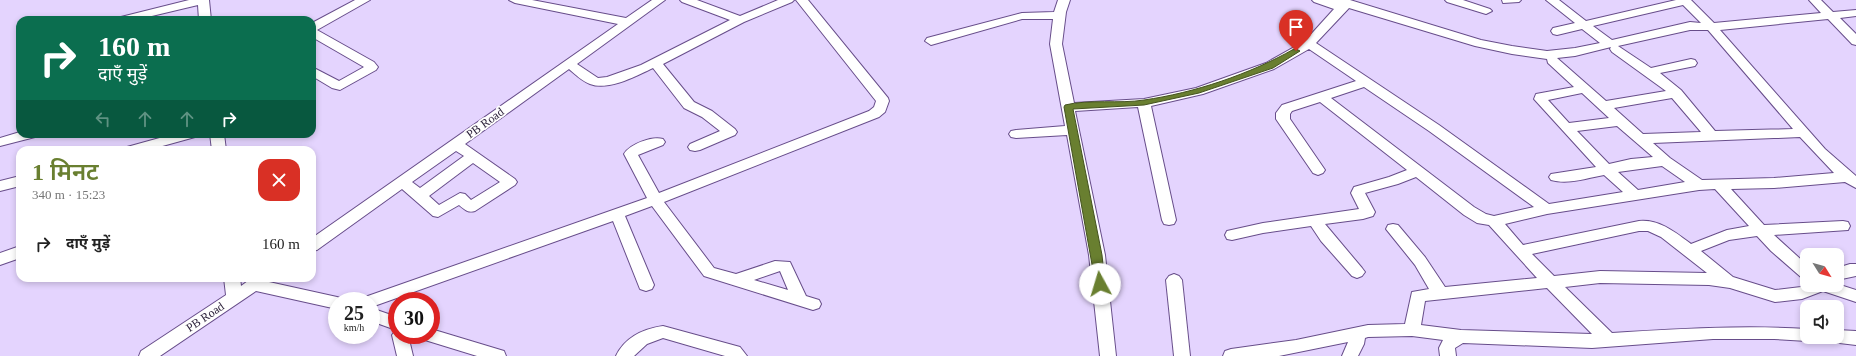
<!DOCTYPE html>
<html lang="hi">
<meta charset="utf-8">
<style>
:root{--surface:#fff;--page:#f2f2f2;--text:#222;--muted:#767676;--accent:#697f30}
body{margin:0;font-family:"Times New Roman","Noto Sans Devanagari",serif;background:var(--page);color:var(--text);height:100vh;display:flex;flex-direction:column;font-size:15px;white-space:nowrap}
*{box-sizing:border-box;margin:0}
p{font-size:13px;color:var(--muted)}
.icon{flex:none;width:22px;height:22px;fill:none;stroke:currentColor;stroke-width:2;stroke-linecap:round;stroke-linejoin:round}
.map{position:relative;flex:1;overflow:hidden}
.drawer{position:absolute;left:16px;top:146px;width:300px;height:136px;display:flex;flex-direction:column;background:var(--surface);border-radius:12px;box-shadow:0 2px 6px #0003}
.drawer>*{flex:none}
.hud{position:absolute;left:16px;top:16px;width:300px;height:122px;border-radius:12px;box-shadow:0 2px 6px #0003;background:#0b6e4f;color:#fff;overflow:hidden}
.needle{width:26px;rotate:127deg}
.buttons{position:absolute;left:1800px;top:248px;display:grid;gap:8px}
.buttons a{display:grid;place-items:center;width:44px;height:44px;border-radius:8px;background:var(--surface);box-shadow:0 2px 6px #0003;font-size:20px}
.speed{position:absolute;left:328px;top:292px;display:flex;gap:8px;font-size:20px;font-weight:700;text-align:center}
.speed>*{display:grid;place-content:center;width:52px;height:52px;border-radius:50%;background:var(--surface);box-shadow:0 2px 6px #0003;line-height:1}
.speed small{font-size:10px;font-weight:400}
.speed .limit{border:6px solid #d22;background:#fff;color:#111}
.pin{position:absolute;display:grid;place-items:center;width:34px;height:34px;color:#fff;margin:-41px -17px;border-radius:50% 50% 50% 0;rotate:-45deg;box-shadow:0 0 4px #0007}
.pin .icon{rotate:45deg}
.me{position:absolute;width:44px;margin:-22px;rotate:354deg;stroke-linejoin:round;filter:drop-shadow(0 0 3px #0008)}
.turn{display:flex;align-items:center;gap:14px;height:84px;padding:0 16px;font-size:18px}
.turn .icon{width:52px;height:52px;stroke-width:2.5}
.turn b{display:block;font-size:28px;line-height:34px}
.lanes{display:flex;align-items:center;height:38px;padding:0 16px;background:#0003;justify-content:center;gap:20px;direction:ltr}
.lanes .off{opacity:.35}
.round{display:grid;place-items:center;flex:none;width:42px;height:42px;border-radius:12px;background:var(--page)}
.head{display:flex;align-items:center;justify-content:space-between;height:68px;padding:0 16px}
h1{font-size:24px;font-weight:600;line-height:30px;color:var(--accent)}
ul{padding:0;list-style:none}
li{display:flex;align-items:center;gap:12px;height:60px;padding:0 16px}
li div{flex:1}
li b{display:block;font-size:15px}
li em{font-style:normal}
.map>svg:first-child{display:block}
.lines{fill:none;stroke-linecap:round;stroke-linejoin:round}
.minor-casing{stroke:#674d8a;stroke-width:2}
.minor{fill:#fff;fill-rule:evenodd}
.route{fill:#697f30;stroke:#44531f}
.labels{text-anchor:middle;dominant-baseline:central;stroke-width:3.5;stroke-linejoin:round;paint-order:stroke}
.street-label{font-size:12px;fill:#281d37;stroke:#fefefe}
</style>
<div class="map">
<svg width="1856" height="356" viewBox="0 0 1856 356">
<rect width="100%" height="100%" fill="#e4d4fe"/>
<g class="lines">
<g class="minor-casing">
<g id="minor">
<path d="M 189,0 L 209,0 L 211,20 L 199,20 L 198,5 L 135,20 L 115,20 L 117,18 Z"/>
<path d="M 355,0 L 370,0 L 317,30 L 374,62 L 378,67 L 376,70 L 340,90 L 332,88 L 312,76 L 312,67 L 339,81 L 364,67 L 312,37 L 312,23 Z"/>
<path d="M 509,0 L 532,0 L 626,18 L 652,0 L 665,0 L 577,64 L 598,78 L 607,77 L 641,65 L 730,20 L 682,2 L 680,0 L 697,0 L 740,16 L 778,0 L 794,0 L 792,2 L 744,22 L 663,64 L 694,102 L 712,111 L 735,129 L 737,132 L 735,135 L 700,150 L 695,151 L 690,150 L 688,147 L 690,144 L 720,131 L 702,117 L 684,108 L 653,68 C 636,76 609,91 590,84 C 582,81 576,75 569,69 L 465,144 L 515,179 L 517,182 L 515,185 L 475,211 C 468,213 465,210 459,205 L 438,217 L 433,216 L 402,189 L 317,250 L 312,251 L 312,238 L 618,24 L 515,3 ZM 456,151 L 464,156 L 420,188 L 412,182 ZM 473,163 L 500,182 L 471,200 L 465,194 L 460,193 L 439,205 L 429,196 Z"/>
<path d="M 796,0 L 808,0 L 888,98 L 889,101 L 885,112 L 879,117 L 664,202 L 714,268 L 736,274 L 775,261 L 790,262 L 806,296 L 819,300 L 821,304 L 819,308 L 813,310 L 704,276 L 652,206 L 625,216 L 654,285 L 652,289 L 646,291 L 640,289 L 613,221 L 377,305 L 371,307 L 371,301 L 363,301 L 365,297 L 647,198 L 624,154 C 630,144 652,136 663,139 L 665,142 L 663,145 L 638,155 L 659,193 L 869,111 L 874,107 L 876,101 ZM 780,271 L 788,290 L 754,280 Z"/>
<path d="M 1058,0 L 1070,0 L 1066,12 L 1062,44 L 1074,103 L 1144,99 L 1196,88 L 1266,63 L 1305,41 L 1334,9 L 1314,2 L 1312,0 L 1350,0 L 1481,40 L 1512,46 L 1547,51 L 1575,48 L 1600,43 L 1582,29 L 1557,35 L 1553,34 L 1551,31 L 1553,28 L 1575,23 L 1546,0 L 1559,0 L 1586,21 L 1676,0 L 1691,0 L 1714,23 L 1821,13 L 1809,0 L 1821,0 L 1833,12 L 1856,10 L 1856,16 L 1840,18 L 1856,34 L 1856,45 L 1852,44 L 1828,19 L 1720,30 L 1825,149 L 1856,176 L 1856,188 L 1845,182 L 1774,188 L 1731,189 L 1764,225 L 1843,221 L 1848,222 L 1850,226 L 1848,230 L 1774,235 L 1807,265 L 1807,280 L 1802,278 L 1771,251 L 1757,236 L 1729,240 L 1701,251 L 1733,277 L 1775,290 L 1801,287 L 1807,285 L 1837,284 L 1856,290 L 1856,302 L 1823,291 L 1802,299 L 1775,302 L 1730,288 L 1709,285 L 1600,283 L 1565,287 L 1612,333 C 1677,329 1742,325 1807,329 L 1807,337 L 1814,337 L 1813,340 L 1807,341 L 1774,339 L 1713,339 L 1592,348 L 1463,343 L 1455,348 L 1456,356 L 1440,356 L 1439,348 L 1443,340 L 1412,336 L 1368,337 L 1365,338 L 1364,344 L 1358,356 L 1342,356 L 1348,342 L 1279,356 L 1223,356 L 1225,351 L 1231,349 L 1296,340 L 1368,325 L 1405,324 L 1412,292 L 1429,289 L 1415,265 L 1386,229 L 1388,225 L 1393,224 L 1398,225 L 1425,257 L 1445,287 L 1537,278 L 1489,225 L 1477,223 L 1464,215 L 1416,177 L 1398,184 L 1365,193 L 1375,212 L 1373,216 L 1363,219 L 1325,224 L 1362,268 L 1365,272 L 1362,276 L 1357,278 L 1352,276 L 1321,241 L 1311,226 L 1263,233 L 1232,240 L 1227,239 L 1225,235 L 1227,231 L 1263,223 L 1359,209 L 1351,193 L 1354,187 L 1389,177 L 1407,170 L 1320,102 L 1292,111 L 1290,114 L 1290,119 L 1325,170 L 1323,173 L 1318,175 L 1313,173 L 1276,119 L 1276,113 L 1282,105 L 1356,81 L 1309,49 L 1274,69 L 1203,94 L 1151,106 L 1176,220 L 1174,224 L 1169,225 L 1164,224 L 1162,220 L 1138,107 L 1075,111 L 1105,255 L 1116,356 L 1100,356 L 1089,255 L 1067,135 L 1016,138 L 1011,137 L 1009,134 L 1011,131 L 1016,130 L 1065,126 L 1050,44 L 1053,19 L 1022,19 L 931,45 L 925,41 L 927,38 L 1022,13 L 1054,12 ZM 1683,5 L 1701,23 L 1690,22 L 1612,40 L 1593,26 ZM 1349,8 L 1475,46 L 1512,54 L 1547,59 L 1548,63 L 1574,87 L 1536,94 L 1534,99 L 1596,167 L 1551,174 L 1549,177 L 1551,180 C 1568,185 1587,178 1604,175 L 1623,192 L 1549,204 L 1439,125 L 1316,43 ZM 1690,30 L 1708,30 L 1793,129 L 1715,131 L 1681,90 L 1660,73 L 1695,66 L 1697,63 L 1695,60 L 1691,59 L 1651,68 L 1618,46 ZM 1611,47 L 1610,49 L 1612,52 L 1666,91 L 1606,101 L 1557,58 L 1575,56 ZM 1364,87 L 1429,131 L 1534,207 L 1494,216 L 1486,214 L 1474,207 L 1331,98 ZM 1582,93 L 1609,118 L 1569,123 L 1548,100 ZM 1672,98 L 1701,132 L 1643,134 L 1614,108 ZM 1617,126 L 1653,157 L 1631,159 L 1609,164 L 1577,131 ZM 1800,137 L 1834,173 L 1774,178 L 1702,180 L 1670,158 L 1653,143 ZM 1662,166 L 1685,182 L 1638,190 L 1618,172 ZM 1715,189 L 1749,226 L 1727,230 L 1691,244 C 1675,232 1659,219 1639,221 L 1523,245 L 1505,224 L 1547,214 L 1699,190 ZM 1639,231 L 1648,231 L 1661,237 L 1707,273 L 1600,271 L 1554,276 L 1532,254 ZM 1547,288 L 1592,334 L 1461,330 L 1421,325 L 1425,301 Z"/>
<path d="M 1445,0 L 1463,0 L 1490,9 L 1492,11 L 1486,14 L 1447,2 Z"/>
<path d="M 1502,0 L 1521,0 L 1519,2 L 1503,3 Z"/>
<path d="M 20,132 L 20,134 L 37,134 L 35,137 L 0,146 L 0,138 Z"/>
<path d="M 174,134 L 197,134 L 195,137 L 148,150 L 125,150 L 127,147 Z"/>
<path d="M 210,134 L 224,134 L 226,150 L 212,150 Z"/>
<path d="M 20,176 L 20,186 L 0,191 L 0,181 Z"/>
<path d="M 20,246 L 20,258 L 0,265 L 0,253 Z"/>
<path d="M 1850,264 L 1856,264 L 1856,276 L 1837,280 L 1837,268 Z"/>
<path d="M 1174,274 L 1179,276 L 1182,280 L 1190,356 L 1174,356 L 1166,280 L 1169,276 Z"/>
<path d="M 224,278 L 240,278 L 241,286 L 252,278 L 272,278 L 269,282 L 337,297 L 343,299 L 344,301 L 337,301 L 337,309 L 256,291 L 160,356 L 139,356 L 141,351 L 226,295 Z"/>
<path d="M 371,308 L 397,317 L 397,335 L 408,335 L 413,356 L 397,356 L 392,335 L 396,330 L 371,321 Z"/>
<path d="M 663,326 L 740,347 L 747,356 L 725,356 L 663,338 L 647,344 L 634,356 L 616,356 C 625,337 643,329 663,326 Z"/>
<path d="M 431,329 L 504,351 L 506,356 L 477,356 L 425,340 L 423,335 L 431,335 Z"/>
<path d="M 1837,330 L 1856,331 L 1856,345 L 1831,342 L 1829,337 L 1837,337 Z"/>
</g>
</g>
<use href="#minor" class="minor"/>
</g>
<path class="route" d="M 1294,49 L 1296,49 L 1300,51 L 1273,68 L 1199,93 L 1144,105 L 1073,109 L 1102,255 L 1105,284 L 1104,287 L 1096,287 L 1064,107 L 1065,105 C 1089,99 1120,104 1144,100 C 1194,93 1250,74 1294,49 Z"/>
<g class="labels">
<g class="street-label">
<text transform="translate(485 123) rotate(-36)">PB Road</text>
<text transform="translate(205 317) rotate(-34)">PB Road</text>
</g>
</g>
</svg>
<div class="buttons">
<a><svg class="needle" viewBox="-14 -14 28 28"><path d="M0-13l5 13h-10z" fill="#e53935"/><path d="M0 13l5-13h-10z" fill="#767676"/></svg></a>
<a><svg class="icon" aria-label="sound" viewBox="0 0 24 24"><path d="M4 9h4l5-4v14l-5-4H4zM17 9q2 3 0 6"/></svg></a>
</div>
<div class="speed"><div>25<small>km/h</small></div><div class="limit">30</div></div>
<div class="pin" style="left:1296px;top:51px;background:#d93025"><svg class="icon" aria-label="arrive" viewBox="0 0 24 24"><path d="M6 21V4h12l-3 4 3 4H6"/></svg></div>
<svg class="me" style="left:1100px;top:284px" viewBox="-20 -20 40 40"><circle r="19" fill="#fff"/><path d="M0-13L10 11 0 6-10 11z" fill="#697f30"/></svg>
<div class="hud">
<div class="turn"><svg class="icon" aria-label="right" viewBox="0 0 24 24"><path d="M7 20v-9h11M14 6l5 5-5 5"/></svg><div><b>160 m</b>दाएँ मुड़ें</div></div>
<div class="lanes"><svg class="icon off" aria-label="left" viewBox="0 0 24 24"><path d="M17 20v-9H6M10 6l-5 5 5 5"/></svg><svg class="icon off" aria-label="ahead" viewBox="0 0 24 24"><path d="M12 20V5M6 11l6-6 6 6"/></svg><svg class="icon off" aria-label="ahead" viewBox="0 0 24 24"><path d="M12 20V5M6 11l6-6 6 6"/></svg><svg class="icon" aria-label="right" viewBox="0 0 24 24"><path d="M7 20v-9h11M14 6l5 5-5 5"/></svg></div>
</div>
<section class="drawer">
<div class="head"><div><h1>1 मिनट</h1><p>340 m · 15:23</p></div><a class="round" style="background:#d93025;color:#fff"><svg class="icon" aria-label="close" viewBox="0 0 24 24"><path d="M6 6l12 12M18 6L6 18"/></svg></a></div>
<ul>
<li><svg class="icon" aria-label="right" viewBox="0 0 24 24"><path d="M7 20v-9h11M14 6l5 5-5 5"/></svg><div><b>दाएँ मुड़ें</b></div><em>160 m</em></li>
</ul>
</section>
</div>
